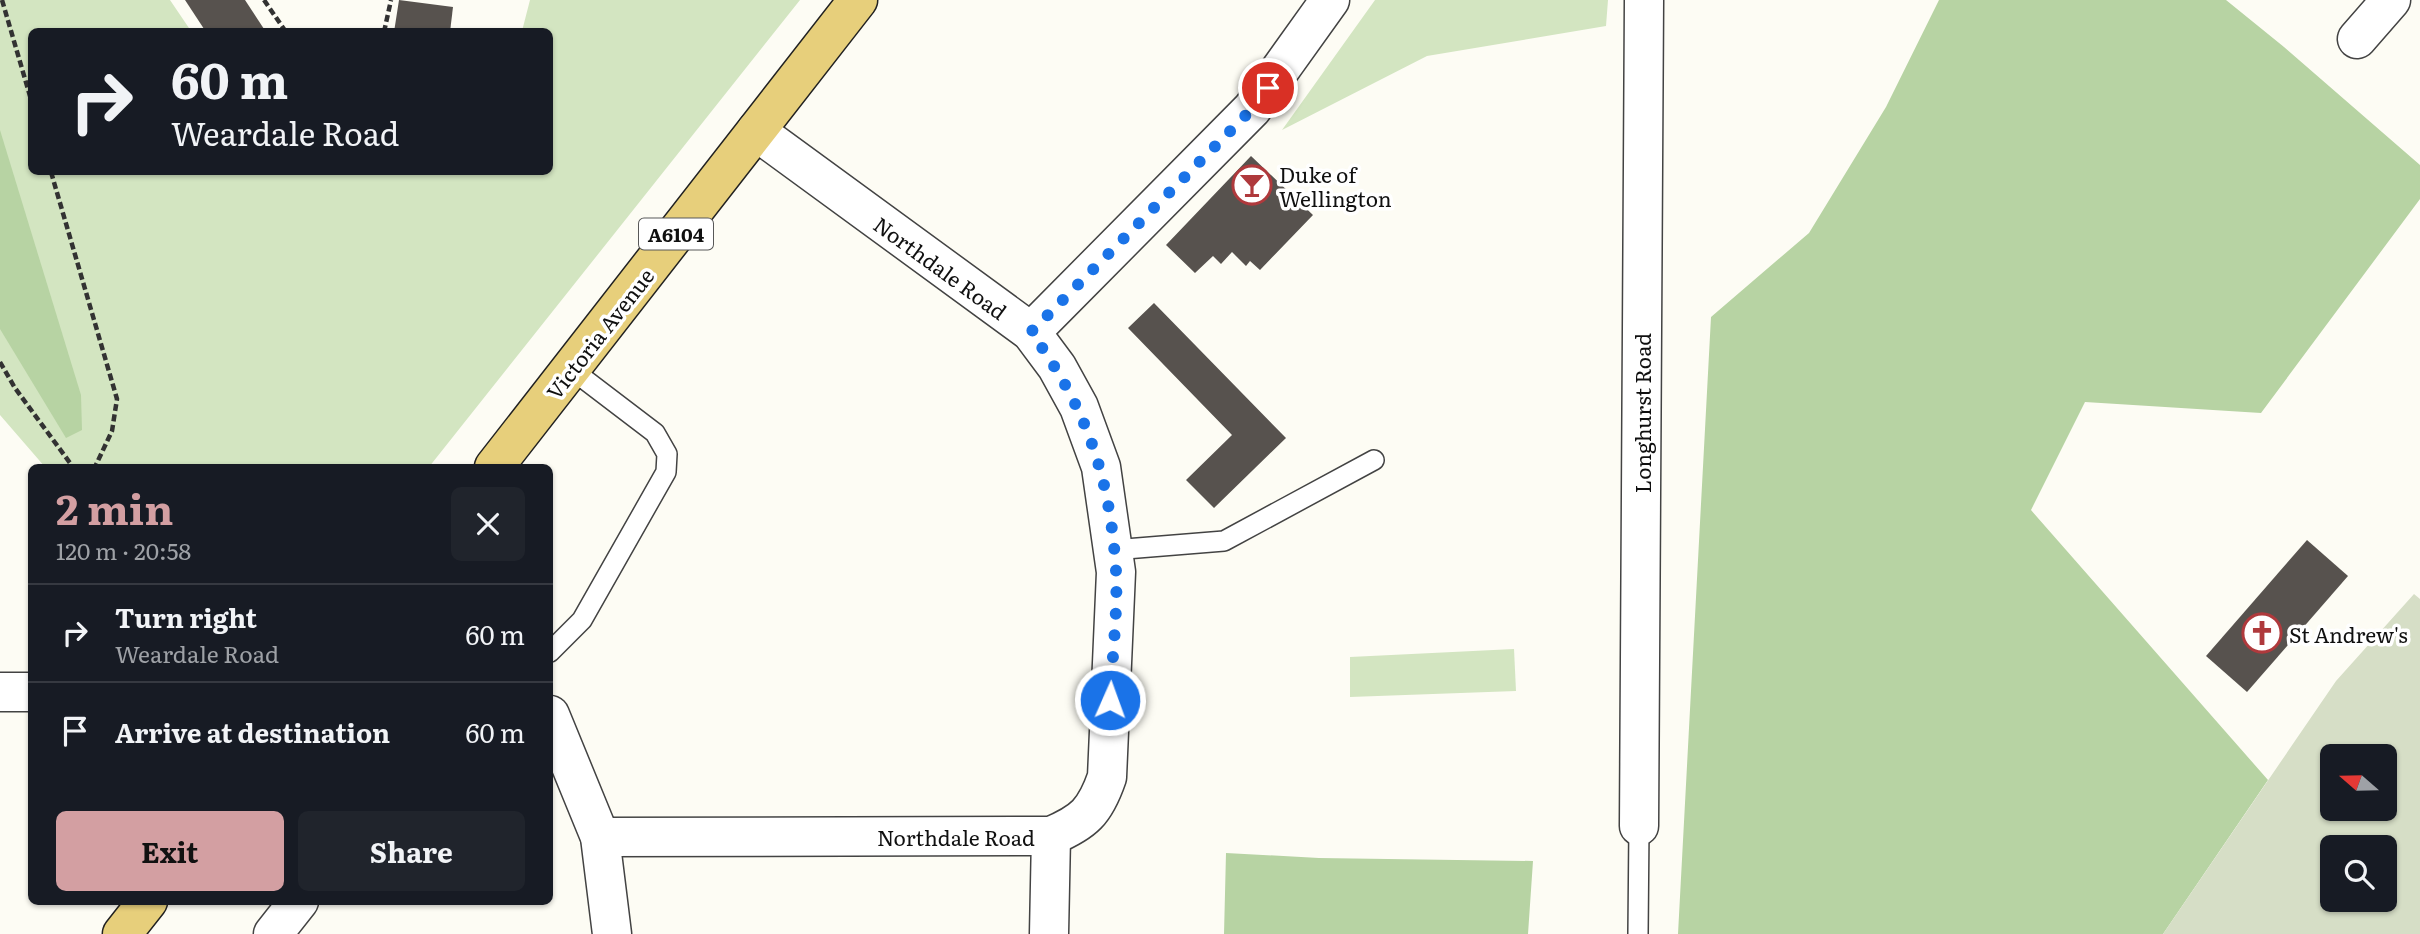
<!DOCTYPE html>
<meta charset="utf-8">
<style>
:root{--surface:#171b24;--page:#20242c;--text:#f1f3f6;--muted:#9ea1a6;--line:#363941;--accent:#d39fa2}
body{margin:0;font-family:Literata,serif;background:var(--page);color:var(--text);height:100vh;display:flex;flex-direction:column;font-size:26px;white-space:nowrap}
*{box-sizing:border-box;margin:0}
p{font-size:23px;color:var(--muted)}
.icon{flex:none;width:38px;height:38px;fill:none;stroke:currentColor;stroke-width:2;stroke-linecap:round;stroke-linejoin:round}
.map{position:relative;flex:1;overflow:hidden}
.drawer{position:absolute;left:28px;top:464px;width:525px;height:441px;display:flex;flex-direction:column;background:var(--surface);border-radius:10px;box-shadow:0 2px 5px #0004}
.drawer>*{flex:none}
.top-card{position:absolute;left:28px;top:28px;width:525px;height:147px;border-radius:10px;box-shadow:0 2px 5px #0004;background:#171b24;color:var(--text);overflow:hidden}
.needle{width:46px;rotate:290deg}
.fabs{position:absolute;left:2320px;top:744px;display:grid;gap:14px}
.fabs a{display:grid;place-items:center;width:77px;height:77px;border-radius:10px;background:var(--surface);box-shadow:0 2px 5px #0004;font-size:35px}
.pin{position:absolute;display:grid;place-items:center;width:60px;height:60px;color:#fff;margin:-30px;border:4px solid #fff;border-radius:50%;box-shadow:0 2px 7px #0007}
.me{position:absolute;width:77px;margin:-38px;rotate:2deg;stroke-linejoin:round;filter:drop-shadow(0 0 5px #0008)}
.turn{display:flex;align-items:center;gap:24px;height:147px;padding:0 28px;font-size:32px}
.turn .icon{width:91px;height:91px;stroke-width:2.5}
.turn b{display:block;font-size:49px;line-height:60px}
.round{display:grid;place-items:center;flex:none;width:74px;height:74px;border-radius:10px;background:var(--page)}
.overview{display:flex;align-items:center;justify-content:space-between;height:119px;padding:0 28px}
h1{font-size:42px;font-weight:700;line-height:52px;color:var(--accent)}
.button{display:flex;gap:14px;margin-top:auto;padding:14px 28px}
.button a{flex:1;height:80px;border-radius:10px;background:var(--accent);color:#111;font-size:28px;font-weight:700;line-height:80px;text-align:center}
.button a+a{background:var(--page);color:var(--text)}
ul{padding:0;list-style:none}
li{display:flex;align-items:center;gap:21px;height:98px;padding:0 28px;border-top:2px solid var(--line)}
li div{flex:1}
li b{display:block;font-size:26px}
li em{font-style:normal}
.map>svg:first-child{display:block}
.green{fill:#d3e5c1}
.forest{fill:#b7d3a3}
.cemetery{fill:#d6dec6;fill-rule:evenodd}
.building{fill:#57524e}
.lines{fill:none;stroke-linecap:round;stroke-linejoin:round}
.service-casing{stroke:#434343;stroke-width:22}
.minor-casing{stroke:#434343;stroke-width:41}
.primary-casing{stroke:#212121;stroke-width:41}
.path{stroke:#323232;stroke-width:4.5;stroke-dasharray:7 3.5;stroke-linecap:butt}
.service{stroke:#fff;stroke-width:19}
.minor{stroke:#fff;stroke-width:38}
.primary{stroke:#e7cf7b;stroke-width:38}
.route{stroke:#1a73e8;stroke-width:12;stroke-dasharray:0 21.6}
.labels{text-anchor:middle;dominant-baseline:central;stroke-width:7;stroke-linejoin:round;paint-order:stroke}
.shield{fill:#fff;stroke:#585858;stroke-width:2}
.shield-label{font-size:19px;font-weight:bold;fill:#101010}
.poi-label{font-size:21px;fill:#101010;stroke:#fff;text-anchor:start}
.street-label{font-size:21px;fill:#101010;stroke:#fff}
</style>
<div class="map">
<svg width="2420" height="934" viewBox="0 0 2420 934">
<rect width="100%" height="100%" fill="#fdfcf4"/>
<g class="green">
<path d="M 0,0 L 170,0 L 191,31 L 32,32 L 32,172 L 550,172 L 550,32 L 522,31 L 530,0 L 800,0 L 429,467 L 45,467 L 0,415 Z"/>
<path d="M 1375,0 L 1608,0 L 1606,26 L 1427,56 L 1282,130 Z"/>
<path d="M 1514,649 L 1516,691 L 1350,697 L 1350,657 Z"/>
</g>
<g class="forest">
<path d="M 1939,0 L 2226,0 L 2284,47 L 2420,165 L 2420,199 L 2261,413 L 2085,402 L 2031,510 L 2268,780 L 2163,934 L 1678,934 L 1711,317 L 1809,233 L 1886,107 Z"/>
<path d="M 0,130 L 81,395 L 82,430 L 66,438 L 0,329 Z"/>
<path d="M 1226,853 L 1319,858 L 1533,861 L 1528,934 L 1224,934 Z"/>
</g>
<path class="cemetery" d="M 2414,594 L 2420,599 L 2420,934 L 2163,934 L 2336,681 ZM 2333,756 L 2385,756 L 2385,808 L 2333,808 ZM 2333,847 L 2385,847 L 2385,900 L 2333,900 Z"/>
<g class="building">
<path d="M 185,0 L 245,0 L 266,32 L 206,32 Z"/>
<path d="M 399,0 L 453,7 L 450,32 L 394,32 Z"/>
<path d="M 1251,156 L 1313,215 L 1260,270 L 1250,261 L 1246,266 L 1232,252 L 1221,264 L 1213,256 L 1195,273 L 1166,245 Z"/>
<path d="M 1154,303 L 1286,438 L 1214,508 L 1186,480 L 1232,435 L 1128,328 Z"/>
<path d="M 2307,540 L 2348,576 L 2247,692 L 2206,656 Z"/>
</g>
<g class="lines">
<g class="service-casing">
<g id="service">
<path d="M 1113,550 L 1224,541 L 1374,460"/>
<path d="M 550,652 L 582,620 L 666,472 L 667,454 L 655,433 L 571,369"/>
<path d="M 1638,934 L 1639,826"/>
</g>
</g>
<g class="minor-casing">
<g id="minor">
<path d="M 2357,39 L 2391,0"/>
<path d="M 1031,332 L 1252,109 L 1330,0"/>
<path d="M 0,692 L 32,692"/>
<path d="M 550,715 L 600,837 L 612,934"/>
<path d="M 1639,826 L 1644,0"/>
<path d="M 600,837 L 1051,836 C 1084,822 1095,812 1107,777 L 1116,572 L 1101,467 L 1079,407 L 1057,367 L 1031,332 L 756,131"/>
<path d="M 273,934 L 299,901"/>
<path d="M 1049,934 L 1051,836"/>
</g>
</g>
<g class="primary-casing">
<g id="primary">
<path d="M 494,467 L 858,0"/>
<path d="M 122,934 L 148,901"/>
</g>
</g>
<g class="path">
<path d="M 2,0 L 32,103"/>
<path d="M 264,0 L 286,32"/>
<path d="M 384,32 L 391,0"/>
<path d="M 51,172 L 117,399 L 112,431 L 95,467"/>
<path d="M 0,362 L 15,388 L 73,467"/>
</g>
<use href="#service" class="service"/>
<use href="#minor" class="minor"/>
<use href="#primary" class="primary"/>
</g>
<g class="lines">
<path class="route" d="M 1110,700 C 1112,660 1118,611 1116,571 C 1110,476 1087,409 1031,332 L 1252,109 L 1268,88"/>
</g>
<defs>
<g id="bar-ring" transform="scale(2.0125)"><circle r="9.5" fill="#fff" stroke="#af393c" stroke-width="1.5"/><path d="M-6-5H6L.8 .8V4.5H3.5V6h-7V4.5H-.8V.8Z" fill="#af393c"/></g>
<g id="church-ring" transform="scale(2.0125)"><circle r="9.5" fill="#fff" stroke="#af393c" stroke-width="1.5"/><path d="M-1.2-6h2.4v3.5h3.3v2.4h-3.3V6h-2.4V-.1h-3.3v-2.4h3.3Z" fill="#af393c"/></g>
</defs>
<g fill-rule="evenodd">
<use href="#bar-ring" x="1252" y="185"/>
<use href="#church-ring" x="2262" y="633"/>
</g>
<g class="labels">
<rect class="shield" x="639" y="218.5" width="74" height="31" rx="5"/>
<g class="shield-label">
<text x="676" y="234">A6104</text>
</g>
<g class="poi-label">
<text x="1279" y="173">Duke of<tspan x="1279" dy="24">Wellington</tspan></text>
<text x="2289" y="633">St Andrew's</text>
</g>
<g class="street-label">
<text transform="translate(941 267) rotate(36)">Northdale Road</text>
<text transform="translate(599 333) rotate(-52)">Victoria Avenue</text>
<text transform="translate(1641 413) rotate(-90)">Longhurst Road</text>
<text x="956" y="836">Northdale Road</text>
</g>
</g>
</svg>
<div class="fabs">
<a><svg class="needle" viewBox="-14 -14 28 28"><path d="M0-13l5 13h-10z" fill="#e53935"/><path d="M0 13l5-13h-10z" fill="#9ea1a6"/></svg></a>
<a><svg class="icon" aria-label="search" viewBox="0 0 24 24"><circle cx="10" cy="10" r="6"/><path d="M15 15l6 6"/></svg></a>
</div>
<div class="pin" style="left:1268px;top:88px;background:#d93025"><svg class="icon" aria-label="arrive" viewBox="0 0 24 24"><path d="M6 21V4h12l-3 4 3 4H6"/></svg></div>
<svg class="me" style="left:1110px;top:700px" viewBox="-20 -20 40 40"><circle r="17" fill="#1a73e8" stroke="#fff" stroke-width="3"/><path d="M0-11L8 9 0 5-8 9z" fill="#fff"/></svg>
<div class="top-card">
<div class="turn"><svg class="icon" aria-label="right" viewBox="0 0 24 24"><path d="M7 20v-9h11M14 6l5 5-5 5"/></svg><div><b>60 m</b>Weardale Road</div></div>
</div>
<section class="drawer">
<div class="overview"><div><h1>2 min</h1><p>120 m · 20:58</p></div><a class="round"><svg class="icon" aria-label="close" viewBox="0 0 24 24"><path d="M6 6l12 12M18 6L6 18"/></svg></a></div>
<ul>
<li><svg class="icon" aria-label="right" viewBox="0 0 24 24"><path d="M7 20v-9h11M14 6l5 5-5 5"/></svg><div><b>Turn right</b><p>Weardale Road</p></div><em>60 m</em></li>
<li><svg class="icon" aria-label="arrive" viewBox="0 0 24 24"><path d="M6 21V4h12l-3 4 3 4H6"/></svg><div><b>Arrive at destination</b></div><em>60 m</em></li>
</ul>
<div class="button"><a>Exit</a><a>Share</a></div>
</section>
</div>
